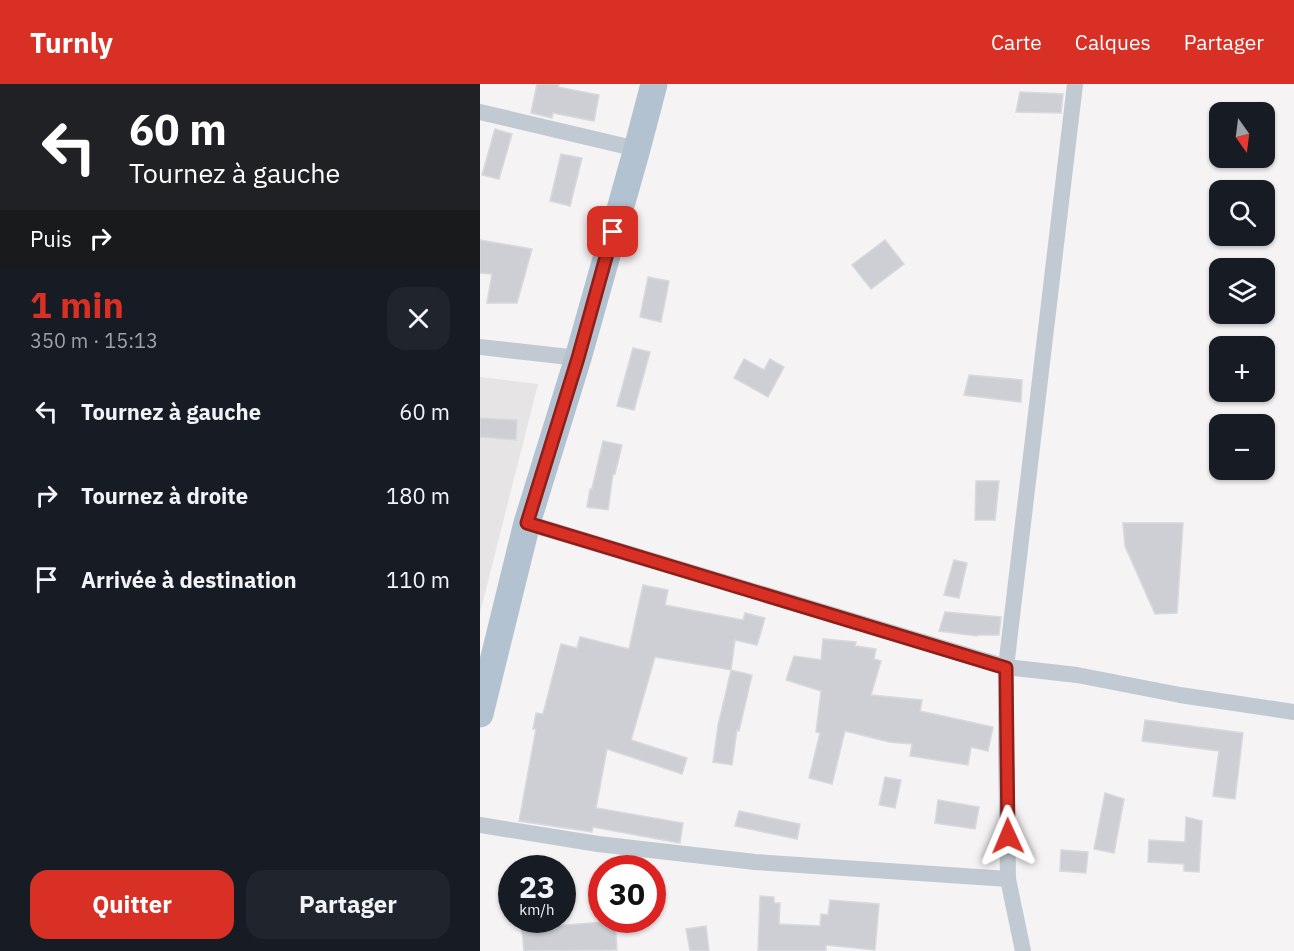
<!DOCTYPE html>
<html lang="fr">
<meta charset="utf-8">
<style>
:root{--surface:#171b24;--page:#20242c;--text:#f1f3f6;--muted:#9ea1a6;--accent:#d93025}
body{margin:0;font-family:"IBM Plex Sans",sans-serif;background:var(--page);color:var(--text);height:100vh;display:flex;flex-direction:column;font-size:22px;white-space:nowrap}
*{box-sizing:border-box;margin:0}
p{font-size:20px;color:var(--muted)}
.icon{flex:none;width:33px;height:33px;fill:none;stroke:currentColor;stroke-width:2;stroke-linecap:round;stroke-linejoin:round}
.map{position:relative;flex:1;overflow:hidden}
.details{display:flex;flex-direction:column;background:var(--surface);width:480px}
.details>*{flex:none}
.guide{background:#202124;color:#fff;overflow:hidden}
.needle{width:39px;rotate:166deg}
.buttons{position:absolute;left:729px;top:18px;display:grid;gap:12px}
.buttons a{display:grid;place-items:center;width:66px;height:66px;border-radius:12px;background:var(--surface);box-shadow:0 2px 4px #0004;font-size:30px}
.speed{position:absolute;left:18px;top:771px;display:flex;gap:12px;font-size:30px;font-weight:700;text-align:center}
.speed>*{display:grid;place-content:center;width:78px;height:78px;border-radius:50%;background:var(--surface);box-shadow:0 2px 4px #0004;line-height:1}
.speed small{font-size:15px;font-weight:400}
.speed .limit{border:9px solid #d22;background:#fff;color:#111}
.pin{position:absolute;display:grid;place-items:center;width:51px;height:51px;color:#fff;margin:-26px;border-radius:12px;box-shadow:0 3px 9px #0006}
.me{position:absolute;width:66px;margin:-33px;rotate:359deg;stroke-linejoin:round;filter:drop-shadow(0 0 4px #0008)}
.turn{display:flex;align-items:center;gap:21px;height:126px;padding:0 30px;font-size:27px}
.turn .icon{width:78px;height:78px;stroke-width:2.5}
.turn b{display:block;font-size:42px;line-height:51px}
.then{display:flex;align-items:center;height:57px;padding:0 30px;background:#0003;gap:12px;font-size:22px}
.round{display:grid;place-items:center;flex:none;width:63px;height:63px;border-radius:18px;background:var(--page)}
.headline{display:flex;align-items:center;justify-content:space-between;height:102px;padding:0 30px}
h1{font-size:36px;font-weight:700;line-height:45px;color:var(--accent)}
.primary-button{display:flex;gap:12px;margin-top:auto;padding:12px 30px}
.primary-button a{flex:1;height:69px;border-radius:18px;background:var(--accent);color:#fff;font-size:24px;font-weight:700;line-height:69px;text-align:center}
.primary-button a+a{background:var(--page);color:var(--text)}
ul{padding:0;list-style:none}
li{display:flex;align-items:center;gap:18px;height:84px;padding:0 30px}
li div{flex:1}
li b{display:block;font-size:22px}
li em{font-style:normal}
header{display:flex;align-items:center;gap:36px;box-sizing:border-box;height:84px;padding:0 30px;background:var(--accent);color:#fff}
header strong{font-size:28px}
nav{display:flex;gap:33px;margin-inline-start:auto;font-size:21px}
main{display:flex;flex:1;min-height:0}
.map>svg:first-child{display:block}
.education{fill:#e6e4e5}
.building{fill:#cdcfd5;stroke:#d7d9de;stroke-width:1.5}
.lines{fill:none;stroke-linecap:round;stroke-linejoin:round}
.minor{stroke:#c1cad2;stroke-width:16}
.primary{stroke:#b3c2d1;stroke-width:27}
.route-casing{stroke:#8d1f18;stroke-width:15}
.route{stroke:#d93025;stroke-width:10}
</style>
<header>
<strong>Turnly</strong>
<nav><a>Carte</a><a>Calques</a><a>Partager</a></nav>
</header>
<main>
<section class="details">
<div class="guide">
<div class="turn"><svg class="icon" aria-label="left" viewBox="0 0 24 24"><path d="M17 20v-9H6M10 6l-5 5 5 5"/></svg><div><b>60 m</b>Tournez à gauche</div></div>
<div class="then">Puis<svg class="icon" aria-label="right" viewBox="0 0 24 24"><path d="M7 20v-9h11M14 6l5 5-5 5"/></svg></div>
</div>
<div class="headline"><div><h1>1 min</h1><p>350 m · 15:13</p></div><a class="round"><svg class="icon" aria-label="close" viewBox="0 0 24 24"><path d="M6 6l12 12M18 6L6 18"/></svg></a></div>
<ul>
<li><svg class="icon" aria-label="left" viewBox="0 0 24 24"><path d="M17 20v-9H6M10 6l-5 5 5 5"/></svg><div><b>Tournez à gauche</b></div><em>60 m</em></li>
<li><svg class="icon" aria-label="right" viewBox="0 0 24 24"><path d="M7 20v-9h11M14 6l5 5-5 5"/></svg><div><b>Tournez à droite</b></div><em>180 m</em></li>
<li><svg class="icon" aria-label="arrive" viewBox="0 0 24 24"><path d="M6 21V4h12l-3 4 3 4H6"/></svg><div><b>Arrivée à destination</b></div><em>110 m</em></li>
</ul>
<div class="primary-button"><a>Quitter</a><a>Partager</a></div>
</section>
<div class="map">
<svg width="814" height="867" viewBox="0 0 814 867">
<rect width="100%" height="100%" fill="#f5f3f3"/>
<path class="education" d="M 0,293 L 58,300 L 0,529 Z"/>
<g class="building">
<path d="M 57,0 L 79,0 L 78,3 L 119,11 L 114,37 L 73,29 L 72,34 L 51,29 Z"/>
<path d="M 540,8 L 583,10 L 581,29 L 536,28 Z"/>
<path d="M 15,45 L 32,50 L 19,95 L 2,91 Z"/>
<path d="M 81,70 L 102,74 L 90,122 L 70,117 Z"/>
<path d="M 0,156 L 52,165 L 37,219 L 7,219 L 12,190 L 0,189 Z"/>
<path d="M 405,156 L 424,180 L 391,205 L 372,181 Z"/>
<path d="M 168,193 L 189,197 L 181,238 L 160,233 Z"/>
<path d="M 153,264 L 170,268 L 154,326 L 137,322 Z"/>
<path d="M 264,275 L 284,286 L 290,275 L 304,283 L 288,313 L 254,294 Z"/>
<path d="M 489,291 L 542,296 L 541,318 L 484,311 Z"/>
<path d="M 0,334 L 37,336 L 36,356 L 0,353 Z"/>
<path d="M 123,357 L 142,361 L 135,390 L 133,390 L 128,426 L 107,423 L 110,405 L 112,405 Z"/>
<path d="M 496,397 L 519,397 L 515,436 L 495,436 Z"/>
<path d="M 643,439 L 703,439 L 697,529 L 675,530 L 645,462 Z"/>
<path d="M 474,476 L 487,479 L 479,514 L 464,511 Z"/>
<path d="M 163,501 L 188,506 L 185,521 L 263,536 L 265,529 L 285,534 L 277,561 L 255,556 L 251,586 L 175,573 L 151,656 L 207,674 L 202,690 L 127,665 L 116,724 L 203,739 L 200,759 L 113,743 L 112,748 L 39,737 L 56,645 L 53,645 L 56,629 L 63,630 L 81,560 L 97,564 L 100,553 L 149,565 Z"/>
<path d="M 465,528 L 521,533 L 519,551 L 498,551 L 497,552 L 459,547 Z"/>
<path d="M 343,555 L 376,558 L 375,562 L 396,565 L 394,575 L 401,577 L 391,611 L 442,616 L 440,627 L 513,643 L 508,667 L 491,663 L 488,681 L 430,672 L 432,660 L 409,658 L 365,647 L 352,700 L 329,694 L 340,649 L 336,648 L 341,607 L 306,596 L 314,572 L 341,576 Z"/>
<path d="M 251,586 L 272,591 L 259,647 L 257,646 L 252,681 L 233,678 L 238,642 Z"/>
<path d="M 665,636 L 763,649 L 755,715 L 733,712 L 739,667 L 662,657 Z"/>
<path d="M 405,693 L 421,696 L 415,724 L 399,721 Z"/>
<path d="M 625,709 L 644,715 L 634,769 L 614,765 Z"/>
<path d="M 458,716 L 499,723 L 495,745 L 455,739 Z"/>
<path d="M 259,727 L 320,740 L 317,755 L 255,742 Z"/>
<path d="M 706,733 L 722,737 L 719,788 L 704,787 L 704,780 L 668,778 L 669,756 L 705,758 Z"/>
<path d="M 581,766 L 608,768 L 606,789 L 580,787 Z"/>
<path d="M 280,812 L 294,813 L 294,819 L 300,819 L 299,840 L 340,842 L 341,830 L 348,831 L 350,816 L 399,820 L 395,866 L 346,861 L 346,867 L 278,867 Z"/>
<path d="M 41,836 L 73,836 L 73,842 L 135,837 L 137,866 L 44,867 Z"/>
<path d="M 226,842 L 229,867 L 210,867 L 206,845 Z"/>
</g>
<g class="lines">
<g class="minor">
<path d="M 0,28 L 157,65"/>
<path d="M 0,263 L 98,274"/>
<path d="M 47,439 L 526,583 L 597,591 L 700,611 L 814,628"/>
<path d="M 0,741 L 118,760 L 275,778 L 528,795"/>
<path d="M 543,867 L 528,795 L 526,664 L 526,583 L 595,0"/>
</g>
<path class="primary" d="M 0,630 L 47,439 L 98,274 L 157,65 L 174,0"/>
</g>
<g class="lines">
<g class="route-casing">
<path id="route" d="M 133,148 L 98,274 L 47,439 L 526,584 L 528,752"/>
</g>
<use href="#route" class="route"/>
</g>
</svg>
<div class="buttons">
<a><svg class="needle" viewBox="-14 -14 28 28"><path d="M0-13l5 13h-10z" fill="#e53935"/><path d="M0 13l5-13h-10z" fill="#9ea1a6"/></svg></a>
<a><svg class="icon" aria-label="search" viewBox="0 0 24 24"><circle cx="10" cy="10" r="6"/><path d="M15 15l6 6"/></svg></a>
<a><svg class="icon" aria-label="layers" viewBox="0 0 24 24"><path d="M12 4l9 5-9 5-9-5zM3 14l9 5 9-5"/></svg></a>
<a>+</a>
<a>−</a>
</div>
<div class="speed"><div>23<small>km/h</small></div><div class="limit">30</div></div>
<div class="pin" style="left:133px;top:148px;background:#d93025"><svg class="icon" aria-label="arrive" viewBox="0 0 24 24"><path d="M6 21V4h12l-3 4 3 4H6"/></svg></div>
<svg class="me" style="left:528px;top:752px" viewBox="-20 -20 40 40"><path d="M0-17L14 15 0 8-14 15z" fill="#d93025" stroke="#fff" stroke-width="4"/></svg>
</div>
</main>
